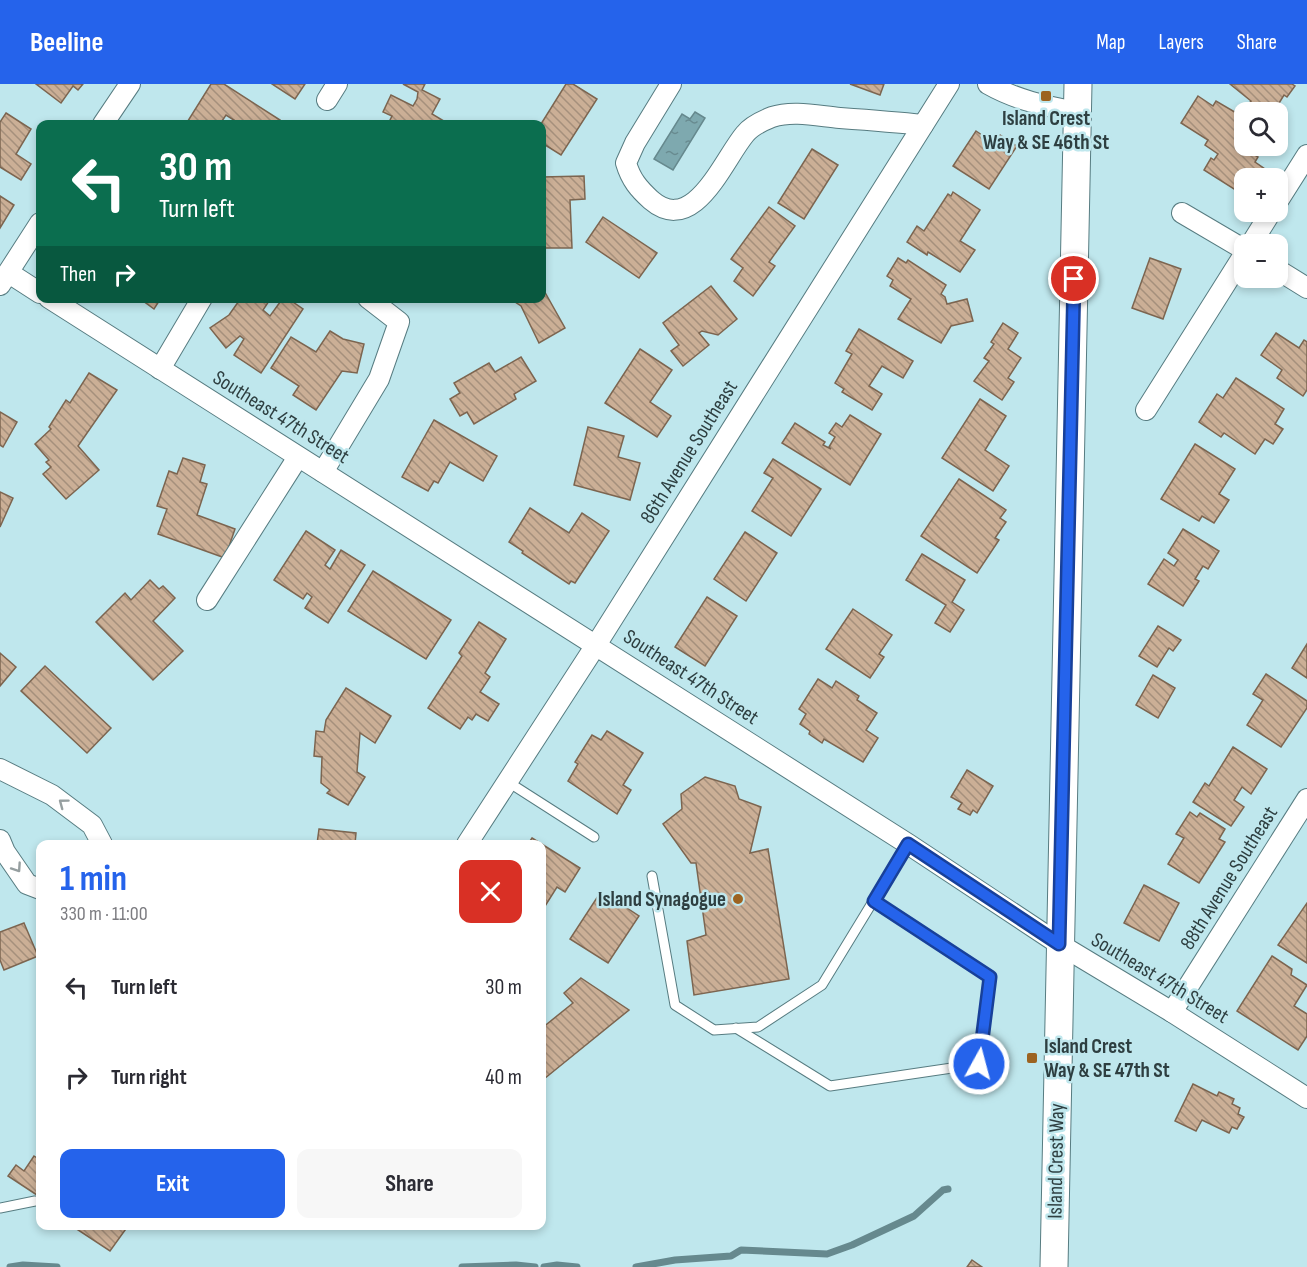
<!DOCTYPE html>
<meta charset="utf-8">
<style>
:root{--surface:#fff;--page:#f7f7f7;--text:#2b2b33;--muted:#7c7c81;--accent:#2563eb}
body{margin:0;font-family:"Sofia Sans Condensed",sans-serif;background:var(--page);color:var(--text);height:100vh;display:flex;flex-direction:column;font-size:22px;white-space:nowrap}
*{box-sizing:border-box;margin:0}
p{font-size:20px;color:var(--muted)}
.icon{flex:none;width:33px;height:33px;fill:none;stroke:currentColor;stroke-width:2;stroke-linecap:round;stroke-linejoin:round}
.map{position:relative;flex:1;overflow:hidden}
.details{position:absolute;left:36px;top:756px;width:510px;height:390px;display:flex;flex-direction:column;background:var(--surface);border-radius:12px;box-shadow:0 3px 9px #0003}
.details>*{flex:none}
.hud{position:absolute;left:36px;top:36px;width:510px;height:183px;border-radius:12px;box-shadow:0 3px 9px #0003;background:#0b6e4f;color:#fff;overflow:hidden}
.buttons{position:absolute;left:1234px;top:18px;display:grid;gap:12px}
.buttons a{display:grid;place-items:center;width:54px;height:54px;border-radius:12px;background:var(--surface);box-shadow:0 3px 9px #0003;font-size:30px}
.pin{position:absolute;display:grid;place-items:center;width:51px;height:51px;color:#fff;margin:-26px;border:3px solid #fff;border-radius:50%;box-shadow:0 2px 6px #0007}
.me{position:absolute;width:66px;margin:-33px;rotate:7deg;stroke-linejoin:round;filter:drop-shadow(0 0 4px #0008)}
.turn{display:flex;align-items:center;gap:21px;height:126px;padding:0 24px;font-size:27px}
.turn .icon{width:78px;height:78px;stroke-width:2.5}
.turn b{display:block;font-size:42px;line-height:51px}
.then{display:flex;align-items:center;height:57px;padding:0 24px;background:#0003;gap:12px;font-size:22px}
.round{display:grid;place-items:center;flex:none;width:63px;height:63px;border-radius:12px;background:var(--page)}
.overview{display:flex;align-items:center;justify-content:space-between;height:102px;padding:0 24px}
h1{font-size:36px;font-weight:700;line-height:45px;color:var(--accent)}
.cta{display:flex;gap:12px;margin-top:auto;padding:12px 24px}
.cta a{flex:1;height:69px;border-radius:12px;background:var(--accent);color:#fff;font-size:24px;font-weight:700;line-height:69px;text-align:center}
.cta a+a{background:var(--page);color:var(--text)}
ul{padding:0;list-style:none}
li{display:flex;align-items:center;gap:18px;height:90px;padding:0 24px}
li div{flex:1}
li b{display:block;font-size:22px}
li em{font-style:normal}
header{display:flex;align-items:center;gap:36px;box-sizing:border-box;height:84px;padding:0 30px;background:var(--accent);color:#fff}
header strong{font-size:28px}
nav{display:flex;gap:33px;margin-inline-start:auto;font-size:21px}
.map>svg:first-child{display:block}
.water{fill:url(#water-ripples);stroke:#66898e;stroke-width:1.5}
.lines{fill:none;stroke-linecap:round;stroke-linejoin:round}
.stream{stroke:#66898e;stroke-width:7}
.building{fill:url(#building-back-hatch);stroke:#7c6550;stroke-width:1.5}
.lane-casing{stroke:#577c81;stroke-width:11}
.street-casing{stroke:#577c81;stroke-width:22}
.secondary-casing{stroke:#577c81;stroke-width:29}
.lane{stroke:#fff;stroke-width:9}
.street{stroke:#fff;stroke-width:20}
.secondary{stroke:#fff;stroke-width:27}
.oneway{stroke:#969fa0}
.route-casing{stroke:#184099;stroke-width:15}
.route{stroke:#2563eb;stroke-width:10}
.poi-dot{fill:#9c6321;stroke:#bfe7ed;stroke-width:2}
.labels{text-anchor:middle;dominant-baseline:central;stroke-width:5;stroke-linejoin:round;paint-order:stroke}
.poi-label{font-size:21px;font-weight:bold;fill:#2e3f41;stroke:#bfe7ed}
.street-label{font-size:21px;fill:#2e3f41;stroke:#bfe7ed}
</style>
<header>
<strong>Beeline</strong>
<nav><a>Map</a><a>Layers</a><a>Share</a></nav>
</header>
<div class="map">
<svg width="1307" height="1183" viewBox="0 0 1307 1183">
<defs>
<pattern id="water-ripples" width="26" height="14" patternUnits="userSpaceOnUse" patternTransform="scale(1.5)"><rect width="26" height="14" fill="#7ea9af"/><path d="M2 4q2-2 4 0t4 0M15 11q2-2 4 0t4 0" fill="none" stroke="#688b90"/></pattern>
<pattern id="building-back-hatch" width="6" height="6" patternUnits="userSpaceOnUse" patternTransform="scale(1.5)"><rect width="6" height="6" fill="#cbaf96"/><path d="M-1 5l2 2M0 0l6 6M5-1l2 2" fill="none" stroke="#a5907c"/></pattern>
</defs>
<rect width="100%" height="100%" fill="#bfe7ed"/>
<path class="water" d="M 695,28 L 705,34 L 673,86 L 654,75 L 682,30 L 690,35 Z"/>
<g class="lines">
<g class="stream">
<path d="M 10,1183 L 23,1181 L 57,1183"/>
<path d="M 462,1183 L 516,1181 L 535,1183"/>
<path d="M 544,1183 L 557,1181 L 577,1183"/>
<path d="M 636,1183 L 675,1176 L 731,1172 L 741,1166 L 827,1170 L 852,1161 L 914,1132 L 943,1106 L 948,1105"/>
</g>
</g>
<g class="building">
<path d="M 36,0 L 83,0 L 78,6 L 73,2 L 61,19 Z"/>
<path d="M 211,0 L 224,0 L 280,36 L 277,40 L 240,40 L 226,31 L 220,40 L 186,40 Z"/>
<path d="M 272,0 L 305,0 L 295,15 Z"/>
<path d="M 403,0 L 425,0 L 422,6 L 440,15 L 432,30 L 444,37 L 443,40 L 388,40 L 392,32 L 383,28 L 391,11 L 413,22 L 417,15 L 418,8 Z"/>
<path d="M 566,0 L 573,0 L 597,15 L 561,71 L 542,59 L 541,40 Z"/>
<path d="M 850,0 L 884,0 L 880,11 Z"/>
<path d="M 1230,0 L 1292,0 L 1295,2 L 1287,13 L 1284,11 L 1276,24 L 1278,26 L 1276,28 L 1257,28 L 1247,22 L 1251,17 Z"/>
<path d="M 1198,12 L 1213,22 L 1216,17 L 1245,34 L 1245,62 L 1250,62 L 1247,66 L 1258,73 L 1255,78 L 1265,85 L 1259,94 L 1245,94 L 1245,112 L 1204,86 L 1211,74 L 1214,76 L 1218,70 L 1205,61 L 1208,56 L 1181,39 Z"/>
<path d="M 6,29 L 31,45 L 16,70 L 31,80 L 21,96 L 0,83 L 0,38 Z"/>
<path d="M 976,47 L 994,59 L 1000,51 L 1017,62 L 989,105 L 953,82 Z"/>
<path d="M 812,65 L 838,81 L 804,135 L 778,119 Z"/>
<path d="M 584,92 L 585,115 L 570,116 L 572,164 L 542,164 L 542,93 Z"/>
<path d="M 953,108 L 980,126 L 960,157 L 975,166 L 960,188 L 928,168 L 927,171 L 907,158 L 917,142 L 924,147 L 948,110 L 951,112 Z"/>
<path d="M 0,112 L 14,121 L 0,144 Z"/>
<path d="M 769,123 L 795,142 L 769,178 L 775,182 L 753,212 L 734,197 L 743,184 L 731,175 Z"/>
<path d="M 603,133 L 657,169 L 639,194 L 586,158 Z"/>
<path d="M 898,174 L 906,179 L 908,176 L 946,201 L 941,210 L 945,213 L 947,220 L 967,215 L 973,237 L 951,242 L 941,259 L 898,235 L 911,215 L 890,202 L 893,196 L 887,192 Z"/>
<path d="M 1150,174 L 1181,185 L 1163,235 L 1132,224 Z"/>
<path d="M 711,202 L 737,235 L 718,251 L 702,247 L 699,249 L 709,261 L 683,282 L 671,267 L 679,261 L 663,239 Z"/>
<path d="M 542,203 L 565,244 L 539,259 L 521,222 L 509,214 L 542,214 Z"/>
<path d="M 139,214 L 161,214 L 154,225 Z"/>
<path d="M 241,214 L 271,214 L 263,226 L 270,232 L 283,214 L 287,214 L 303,225 L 261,289 L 234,271 L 244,255 L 240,252 L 226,264 L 210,244 L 229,231 Z"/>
<path d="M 1003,239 L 1018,249 L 1008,265 L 1021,274 L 1008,294 L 1014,298 L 1002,316 L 974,297 L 989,277 L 984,274 L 994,260 L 991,258 Z"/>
<path d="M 859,245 L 913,277 L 903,294 L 882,282 L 869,302 L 882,310 L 872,326 L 842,308 L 844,305 L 835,299 L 852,270 L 846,267 Z"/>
<path d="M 330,247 L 343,255 L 364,260 L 357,289 L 342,287 L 316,326 L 293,311 L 299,302 L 271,284 L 291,253 L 316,268 Z"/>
<path d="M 1276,249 L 1299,264 L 1304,256 L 1307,258 L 1307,306 L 1303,312 L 1277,294 L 1282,286 L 1261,271 Z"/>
<path d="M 640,265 L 672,286 L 650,318 L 671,332 L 657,353 L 605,319 Z"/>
<path d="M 521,273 L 536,297 L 514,310 L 516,315 L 474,340 L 467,328 L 460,332 L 450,315 L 460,309 L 454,299 L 489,279 L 495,288 Z"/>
<path d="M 89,289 L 117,306 L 78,362 L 99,386 L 66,415 L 43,390 L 51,383 L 46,378 L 49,376 L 35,360 L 51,345 L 49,343 L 66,316 L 70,319 Z"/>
<path d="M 1236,294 L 1284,325 L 1275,340 L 1283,345 L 1273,360 L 1265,355 L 1255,370 L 1224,349 L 1221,353 L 1199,338 L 1217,310 L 1223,314 Z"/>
<path d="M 980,315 L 1006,332 L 985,366 L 1009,382 L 993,407 L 942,374 Z"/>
<path d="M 0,328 L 17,338 L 3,363 L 0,361 Z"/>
<path d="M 850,331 L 881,350 L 850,401 L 782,359 L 795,339 L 825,358 L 823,361 L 831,365 L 829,363 L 835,353 L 829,349 L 836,339 L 842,343 Z"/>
<path d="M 434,336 L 497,372 L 483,397 L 450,378 L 438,399 L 434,397 L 428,407 L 402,393 Z"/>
<path d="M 588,343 L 624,352 L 618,373 L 640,379 L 630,416 L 574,401 Z"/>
<path d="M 1195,360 L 1235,385 L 1219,410 L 1229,416 L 1214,439 L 1202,432 L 1199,437 L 1161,415 Z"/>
<path d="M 183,374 L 205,381 L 200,398 L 207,400 L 197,431 L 235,445 L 225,474 L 158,450 L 167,425 L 157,422 L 169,387 L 177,390 Z"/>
<path d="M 773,375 L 821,405 L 791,452 L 752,427 L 773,394 L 764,389 Z"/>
<path d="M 959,395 L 1006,426 L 1000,434 L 1006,438 L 995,454 L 999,456 L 977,489 L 921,452 Z"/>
<path d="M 0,408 L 13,414 L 0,443 Z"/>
<path d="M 530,424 L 569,449 L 582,429 L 609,447 L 575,499 L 571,497 L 569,500 L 522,469 L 523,467 L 509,458 Z"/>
<path d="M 1183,445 L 1219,467 L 1208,485 L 1203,482 L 1195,495 L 1199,497 L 1183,522 L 1148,500 L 1164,475 L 1174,482 L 1178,476 L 1168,469 Z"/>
<path d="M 306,447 L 335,466 L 325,481 L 330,485 L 341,466 L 365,481 L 328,539 L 305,524 L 312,513 L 307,509 L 303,515 L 274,496 Z"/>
<path d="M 745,448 L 777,469 L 746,517 L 714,495 Z"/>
<path d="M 922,470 L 965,496 L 952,518 L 964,526 L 950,548 L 935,539 L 946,521 L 906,496 Z"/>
<path d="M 373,487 L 451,536 L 426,575 L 348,527 Z"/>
<path d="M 150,496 L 159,505 L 163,502 L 175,514 L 153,537 L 183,567 L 153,596 L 96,538 L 125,509 L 131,516 Z"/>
<path d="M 707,513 L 737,532 L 705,582 L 675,563 Z"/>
<path d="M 853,525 L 892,551 L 879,570 L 884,573 L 870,594 L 826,565 Z"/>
<path d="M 479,538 L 506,555 L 485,589 L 490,593 L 480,608 L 499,620 L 488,637 L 476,630 L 472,636 L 468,633 L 460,645 L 428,624 L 462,572 L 459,569 Z"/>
<path d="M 1158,542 L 1181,556 L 1173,567 L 1169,564 L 1157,583 L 1139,572 Z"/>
<path d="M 1307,560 L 1307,594 L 1292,584 Z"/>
<path d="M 0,569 L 16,583 L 0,602 Z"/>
<path d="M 45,582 L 111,644 L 87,669 L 21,607 Z"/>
<path d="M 1266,590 L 1307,617 L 1307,624 L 1281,663 L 1247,641 L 1263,616 L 1253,610 Z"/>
<path d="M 1153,591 L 1175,604 L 1158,634 L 1136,621 Z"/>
<path d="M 818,595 L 832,604 L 836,597 L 859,612 L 857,616 L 877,629 L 866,646 L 878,654 L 863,678 L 824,655 L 822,659 L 809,650 L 810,647 L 800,640 L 806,630 L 799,625 Z"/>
<path d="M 346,604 L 391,632 L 375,659 L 360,649 L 357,688 L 365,693 L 348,721 L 327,709 L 330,706 L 321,699 L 322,673 L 314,672 L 316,647 L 324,648 L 326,636 Z"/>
<path d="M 607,647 L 643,669 L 623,701 L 631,706 L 617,730 L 568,697 L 578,680 L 575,678 L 592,651 L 601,656 Z"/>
<path d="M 1233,663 L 1267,685 L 1251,710 L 1242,703 L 1234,716 L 1244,723 L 1231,742 L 1193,718 L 1205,699 L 1209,702 Z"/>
<path d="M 967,686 L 993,702 L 977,729 L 973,726 L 970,731 L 958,725 L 962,719 L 951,713 Z"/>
<path d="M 705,693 L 735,702 L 739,715 L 761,723 L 750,769 L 768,765 L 789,895 L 694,911 L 687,857 L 706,851 L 696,779 L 691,779 L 663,740 L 682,725 L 681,710 Z"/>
<path d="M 1190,728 L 1197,733 L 1200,729 L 1225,745 L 1219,755 L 1225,758 L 1199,799 L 1168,780 L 1184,754 L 1176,750 Z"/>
<path d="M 319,745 L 356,749 L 355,760 L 317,760 Z"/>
<path d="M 532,754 L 580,784 L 565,808 L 557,803 L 542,827 L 542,760 L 528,760 Z"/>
<path d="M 1144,801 L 1179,819 L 1159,857 L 1124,839 Z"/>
<path d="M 600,809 L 619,821 L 622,817 L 628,821 L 627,824 L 639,832 L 608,879 L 570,855 Z"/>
<path d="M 1307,819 L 1307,879 L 1278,861 Z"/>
<path d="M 24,839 L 38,872 L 4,886 L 0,876 L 0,848 Z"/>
<path d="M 1272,872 L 1292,885 L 1291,891 L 1307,901 L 1294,922 L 1307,930 L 1307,952 L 1298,966 L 1237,927 Z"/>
<path d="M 581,894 L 629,926 L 544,995 L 542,992 L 542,944 L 573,919 L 564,909 Z"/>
<path d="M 1193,1000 L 1217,1012 L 1219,1008 L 1234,1015 L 1232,1020 L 1240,1024 L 1238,1030 L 1244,1033 L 1237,1045 L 1232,1043 L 1229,1049 L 1202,1036 L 1196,1047 L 1175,1037 Z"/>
<path d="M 34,1072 L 40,1076 L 40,1113 L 8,1092 L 16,1081 L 24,1087 Z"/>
<path d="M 72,1142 L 128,1142 L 110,1167 Z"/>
<path d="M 972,1176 L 982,1183 L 967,1183 Z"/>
</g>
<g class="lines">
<g class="lane-casing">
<g id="lane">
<path d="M 508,698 L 594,753"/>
<path d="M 652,792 L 675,921 L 714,946 L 758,943 L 822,901 L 908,760"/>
<path d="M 736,944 L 830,1002 L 979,980 L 990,893 L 874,817"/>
<path d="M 0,1124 L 35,1117"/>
</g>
</g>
<g class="street-casing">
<g id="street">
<path d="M 671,0 L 635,59 L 626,79 C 631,96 639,105 651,116 C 694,153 723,76 745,50 C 751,42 762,37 772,33 C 793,26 818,32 840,34 C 868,36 895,38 923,41"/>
<path d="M 988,0 C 1016,16 1045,22 1077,28"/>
<path d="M 327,16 L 337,0"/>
<path d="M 103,40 L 130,0"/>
<path d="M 1278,117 L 1307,71"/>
<path d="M 1182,129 L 1245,166"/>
<path d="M 1251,160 L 1271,128"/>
<path d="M 1278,186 L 1307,204"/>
<path d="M 9,189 L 40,209"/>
<path d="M 0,201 L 40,139"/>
<path d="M 49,214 L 908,760 L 1059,860 L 1172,928 L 1307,1014"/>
<path d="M 160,285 L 202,214"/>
<path d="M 1146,326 L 1245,169"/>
<path d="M 323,388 L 379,295 L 399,238 L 368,214"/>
<path d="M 207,516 L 298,373"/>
<path d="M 0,685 L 52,711 L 92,741 L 102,760"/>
<path d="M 0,756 L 5,768 L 27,800 L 40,805"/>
<path d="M 467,760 L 596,561 L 949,0"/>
<path d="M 1172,928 L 1307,715"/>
</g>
</g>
<g class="secondary-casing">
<path id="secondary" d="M 1054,1183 L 1078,0"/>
</g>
<use href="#lane" class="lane"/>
<use href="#street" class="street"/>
<use href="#secondary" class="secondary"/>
</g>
<defs><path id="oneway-chevron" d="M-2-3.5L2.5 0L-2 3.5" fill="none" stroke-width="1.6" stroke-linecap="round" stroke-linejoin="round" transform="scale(1.5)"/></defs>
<g class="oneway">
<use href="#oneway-chevron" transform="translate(63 719) rotate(-143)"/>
<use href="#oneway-chevron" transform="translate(17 784) rotate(56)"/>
</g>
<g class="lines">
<g class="route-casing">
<path id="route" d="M 979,980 L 990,893 L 874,817 L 908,760 L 1059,860 L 1074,195"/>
</g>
<use href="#route" class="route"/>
</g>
<g class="poi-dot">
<rect x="1040" y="6" width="12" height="12" rx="3"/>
<circle cx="738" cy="815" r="6"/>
<rect x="1026" y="968" width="12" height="12" rx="3"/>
</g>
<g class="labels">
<g class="poi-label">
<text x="1046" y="34">Island Crest<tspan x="1046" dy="24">Way &amp; SE 46th St</tspan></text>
<text x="726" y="815" text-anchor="end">Island Synagogue</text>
<text x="1044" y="962" text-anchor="start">Island Crest<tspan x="1044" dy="24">Way &amp; SE 47th St</tspan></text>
</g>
<g class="street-label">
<text transform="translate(281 333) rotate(32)">Southeast 47th Street</text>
<text transform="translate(689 368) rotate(-58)">86th Avenue Southeast</text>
<text transform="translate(691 593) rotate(33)">Southeast 47th Street</text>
<text transform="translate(1229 794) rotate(-58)">88th Avenue Southeast</text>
<text transform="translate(1160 894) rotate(31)">Southeast 47th Street</text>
<text transform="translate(1056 1077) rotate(-89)">Island Crest Way</text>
</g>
</g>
</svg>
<div class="buttons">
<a><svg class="icon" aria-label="search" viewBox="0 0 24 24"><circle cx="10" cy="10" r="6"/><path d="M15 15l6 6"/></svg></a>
<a>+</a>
<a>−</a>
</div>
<div class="pin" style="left:1074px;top:195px;background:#d93025"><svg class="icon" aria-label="arrive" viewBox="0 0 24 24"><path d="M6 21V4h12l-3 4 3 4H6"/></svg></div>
<svg class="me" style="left:979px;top:980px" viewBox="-20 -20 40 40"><circle r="17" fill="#2563eb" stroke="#fff" stroke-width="3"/><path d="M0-11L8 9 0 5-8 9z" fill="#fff"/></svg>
<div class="hud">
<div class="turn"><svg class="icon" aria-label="left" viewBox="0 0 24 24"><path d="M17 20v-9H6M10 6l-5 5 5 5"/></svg><div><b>30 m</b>Turn left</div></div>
<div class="then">Then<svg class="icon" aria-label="right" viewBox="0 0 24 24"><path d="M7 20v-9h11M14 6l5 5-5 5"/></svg></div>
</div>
<section class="details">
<div class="overview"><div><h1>1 min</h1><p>330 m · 11:00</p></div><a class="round" style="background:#d93025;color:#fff"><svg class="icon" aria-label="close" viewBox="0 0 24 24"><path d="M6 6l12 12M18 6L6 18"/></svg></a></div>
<ul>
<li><svg class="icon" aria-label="left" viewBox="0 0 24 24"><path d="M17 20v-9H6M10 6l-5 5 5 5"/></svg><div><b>Turn left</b></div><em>30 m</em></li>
<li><svg class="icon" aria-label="right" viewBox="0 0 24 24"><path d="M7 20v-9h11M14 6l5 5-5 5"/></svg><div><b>Turn right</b></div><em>40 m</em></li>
</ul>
<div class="cta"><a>Exit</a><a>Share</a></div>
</section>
</div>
